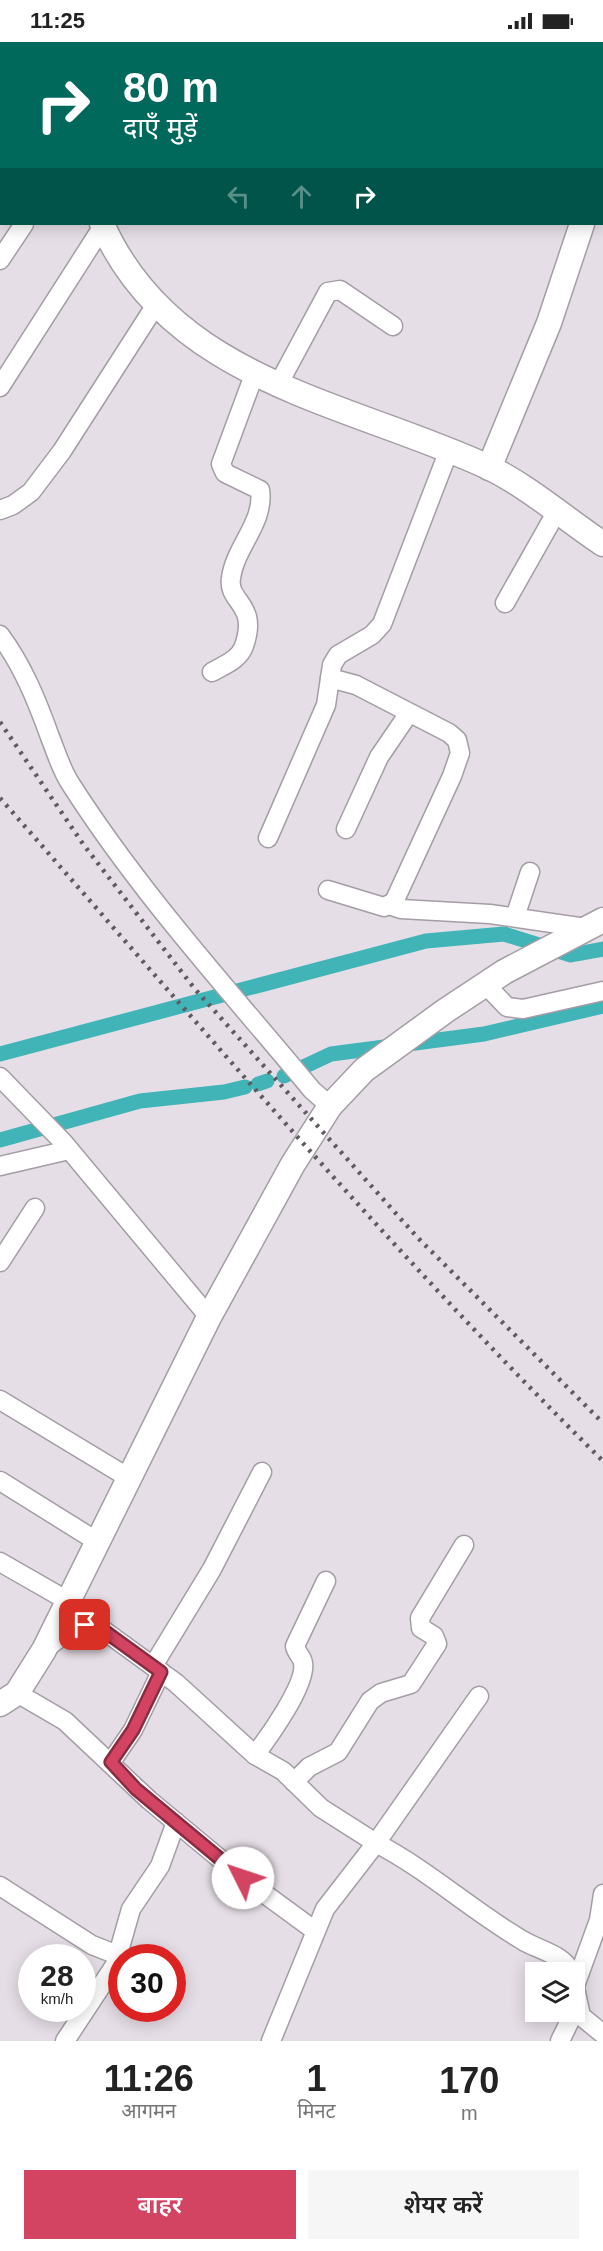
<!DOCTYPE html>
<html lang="hi">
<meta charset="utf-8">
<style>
:root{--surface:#fff;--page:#f6f6f6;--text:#222;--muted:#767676;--accent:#d34362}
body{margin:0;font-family:Helvetica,"Noto Sans Devanagari",sans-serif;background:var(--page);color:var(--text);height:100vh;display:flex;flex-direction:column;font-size:22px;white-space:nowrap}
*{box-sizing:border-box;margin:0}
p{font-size:20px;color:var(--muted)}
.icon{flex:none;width:33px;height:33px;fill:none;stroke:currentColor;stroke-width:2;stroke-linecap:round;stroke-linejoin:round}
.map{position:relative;height:1999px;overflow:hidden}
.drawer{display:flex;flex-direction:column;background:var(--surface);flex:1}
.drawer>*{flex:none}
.banner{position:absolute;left:0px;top:0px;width:603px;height:183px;box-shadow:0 3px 15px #0003;background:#00695c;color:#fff;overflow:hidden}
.tools{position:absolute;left:525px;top:1920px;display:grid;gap:12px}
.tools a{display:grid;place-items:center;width:60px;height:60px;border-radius:0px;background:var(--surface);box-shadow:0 3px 15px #0003;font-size:30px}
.speed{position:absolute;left:18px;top:1902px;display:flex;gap:12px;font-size:30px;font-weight:700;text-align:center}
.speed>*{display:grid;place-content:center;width:78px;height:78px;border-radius:50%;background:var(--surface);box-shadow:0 3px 15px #0003;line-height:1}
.speed small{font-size:15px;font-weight:400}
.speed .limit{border:9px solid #d22;background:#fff;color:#111}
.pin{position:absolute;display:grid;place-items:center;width:51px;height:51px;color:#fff;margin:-26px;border-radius:12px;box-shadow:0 3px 9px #0006}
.me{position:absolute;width:66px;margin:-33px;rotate:311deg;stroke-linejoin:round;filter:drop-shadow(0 0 4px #0008)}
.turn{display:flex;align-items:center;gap:21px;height:126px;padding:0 24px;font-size:27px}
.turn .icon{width:78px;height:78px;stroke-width:2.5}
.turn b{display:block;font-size:42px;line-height:51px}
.lanes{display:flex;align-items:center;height:57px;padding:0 24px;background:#0003;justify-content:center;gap:30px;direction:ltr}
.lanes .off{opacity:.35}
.eta{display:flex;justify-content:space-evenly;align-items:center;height:102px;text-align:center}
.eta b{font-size:36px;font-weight:600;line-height:42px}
.cta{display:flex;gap:12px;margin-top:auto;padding:12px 24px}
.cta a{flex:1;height:69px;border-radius:0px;background:var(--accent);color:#fff;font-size:24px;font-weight:600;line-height:69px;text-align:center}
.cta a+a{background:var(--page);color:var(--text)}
.status{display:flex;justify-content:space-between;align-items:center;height:42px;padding:0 30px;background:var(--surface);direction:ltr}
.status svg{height:16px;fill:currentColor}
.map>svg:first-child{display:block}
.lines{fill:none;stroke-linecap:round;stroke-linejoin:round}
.canal{stroke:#41b4b8;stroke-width:15}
.street-casing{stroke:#a49da5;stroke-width:21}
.secondary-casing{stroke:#a49da5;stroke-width:27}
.street{stroke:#fff;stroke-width:18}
.secondary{stroke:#fff;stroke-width:24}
.rail{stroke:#5f5b5f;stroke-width:4.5;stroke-dasharray:3 6;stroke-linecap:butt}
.route-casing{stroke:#892c40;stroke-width:15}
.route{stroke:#d34362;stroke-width:10}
</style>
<div class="status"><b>11:25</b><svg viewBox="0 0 49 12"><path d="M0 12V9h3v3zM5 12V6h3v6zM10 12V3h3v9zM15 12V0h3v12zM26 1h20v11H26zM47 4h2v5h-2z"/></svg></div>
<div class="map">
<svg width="603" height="1999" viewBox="0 0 603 1999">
<rect width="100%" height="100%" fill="#e6dee6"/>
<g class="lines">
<g class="canal">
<path d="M 0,1012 L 426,899 L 504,892 L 571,913 L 603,907"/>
<path d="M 284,1034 L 331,1012 L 484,992 L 603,964"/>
<path d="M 258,1042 L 267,1039"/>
<path d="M 0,1098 L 140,1059 L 224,1050 L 245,1045"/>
</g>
<g class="street-casing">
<g id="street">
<path d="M 496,0 L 497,0"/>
<path d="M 0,116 L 2,114"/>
<path d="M 0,218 L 24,182"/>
<path d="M 278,343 L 328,250 L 340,248 L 393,284"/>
<path d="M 0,345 L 103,184"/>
<path d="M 0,468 L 13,463 L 31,450 L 62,409 L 157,261"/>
<path d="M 505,561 L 557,469"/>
<path d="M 0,593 C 23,624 37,659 50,695 C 56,710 61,727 70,741 C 140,851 229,948 312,1048 L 330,1064"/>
<path d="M 212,630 C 224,623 239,618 244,604 C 259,561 227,561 231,536 C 235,505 265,480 260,448 L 225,431 L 221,422 L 254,333"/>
<path d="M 346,787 L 379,715 L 409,671"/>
<path d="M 268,796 L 326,663 L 332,623 L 338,613 L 372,593 L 382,582 L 449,408"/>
<path d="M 328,848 L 384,865 L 394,860 L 452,734 L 460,711 L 457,698 L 449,691 L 356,643 L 330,636"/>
<path d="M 389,863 L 401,867 L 490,872 L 586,886"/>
<path d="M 515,875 L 530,830"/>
<path d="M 485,942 L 507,965 L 523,967 L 603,949"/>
<path d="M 0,1035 L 63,1100 L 209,1275"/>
<path d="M 0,1124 L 69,1108"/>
<path d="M 0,1220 L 35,1166"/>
<path d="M 0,1358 L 129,1436"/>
<path d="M 0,1439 L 98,1500"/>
<path d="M 0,1520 L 68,1559"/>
<path d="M 48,1605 L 73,1585 L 99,1585 L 176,1641 L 255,1713 L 283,1729 L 321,1766 L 376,1801 L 325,1867 L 271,1999"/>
<path d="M 153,1624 L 212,1527 L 262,1430"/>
<path d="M 17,1651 L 65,1679 L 149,1758 L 243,1836 L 314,1888"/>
<path d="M 479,1654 L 376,1801 C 428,1828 471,1868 522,1898 C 538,1908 563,1912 571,1930"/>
<path d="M 255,1713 C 268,1696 307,1642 303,1621 C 302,1614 296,1611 295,1604 L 326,1539"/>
<path d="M 111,1720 L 133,1688 L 161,1630"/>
<path d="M 294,1740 L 309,1725 L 338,1710 L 370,1659 L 381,1651 L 411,1642 L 437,1602 L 434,1594 L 421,1586 L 420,1576 L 464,1503"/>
<path d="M 0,1844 L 92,1903 L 120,1914"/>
<path d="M 574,1941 L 581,1974 L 603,1992"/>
<path d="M 575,1944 L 599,1878 L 603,1852"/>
<path d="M 65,1999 L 115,1923 L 131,1867 L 160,1824 L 176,1780"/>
<path d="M 560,1999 L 577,1964"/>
</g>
</g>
<g class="secondary-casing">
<g id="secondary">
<path d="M 32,0 L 32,2"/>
<path d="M 602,118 L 603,113"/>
<path d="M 102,182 C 171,338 346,360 486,424 C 525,442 567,478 603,502"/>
<path d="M 489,426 L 549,281 L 582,182"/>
<path d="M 0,1662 L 17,1651 L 44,1608 L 209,1275 L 293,1122 L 330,1064 L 364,1028 L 445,969 L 504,930 L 603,878"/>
</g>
</g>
<use href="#street" class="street"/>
<use href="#secondary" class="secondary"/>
<g class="rail">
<path d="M 0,680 L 83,802 L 194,946 L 417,1195 L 603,1381"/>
<path d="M 0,756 C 197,980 390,1209 603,1419"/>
</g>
</g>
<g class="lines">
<g class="route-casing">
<path id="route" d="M 85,1583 L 99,1585 L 161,1630 L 133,1688 L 111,1720 L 136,1747 L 243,1836"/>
</g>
<use href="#route" class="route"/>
</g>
</svg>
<div class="tools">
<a><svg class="icon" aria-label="layers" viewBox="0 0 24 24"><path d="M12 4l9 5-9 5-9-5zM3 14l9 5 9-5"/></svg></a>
</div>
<div class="speed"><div>28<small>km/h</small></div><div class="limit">30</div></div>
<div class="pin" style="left:85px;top:1583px;background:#d93025"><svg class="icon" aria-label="arrive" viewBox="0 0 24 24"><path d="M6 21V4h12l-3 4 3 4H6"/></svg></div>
<svg class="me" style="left:243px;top:1836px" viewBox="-20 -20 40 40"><circle r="19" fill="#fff"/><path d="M0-13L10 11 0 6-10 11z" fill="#d34362"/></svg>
<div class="banner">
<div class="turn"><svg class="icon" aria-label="right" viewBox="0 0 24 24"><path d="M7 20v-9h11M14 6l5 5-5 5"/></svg><div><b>80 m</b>दाएँ मुड़ें</div></div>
<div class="lanes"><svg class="icon off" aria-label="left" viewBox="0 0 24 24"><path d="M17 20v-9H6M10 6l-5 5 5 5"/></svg><svg class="icon off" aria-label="ahead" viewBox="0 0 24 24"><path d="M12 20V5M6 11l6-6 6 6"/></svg><svg class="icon" aria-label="right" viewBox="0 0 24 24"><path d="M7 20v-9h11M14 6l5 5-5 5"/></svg></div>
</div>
</div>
<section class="drawer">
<div class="eta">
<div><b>11:26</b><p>आगमन</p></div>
<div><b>1</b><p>मिनट</p></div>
<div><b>170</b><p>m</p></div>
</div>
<div class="cta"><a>बाहर</a><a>शेयर करें</a></div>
</section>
